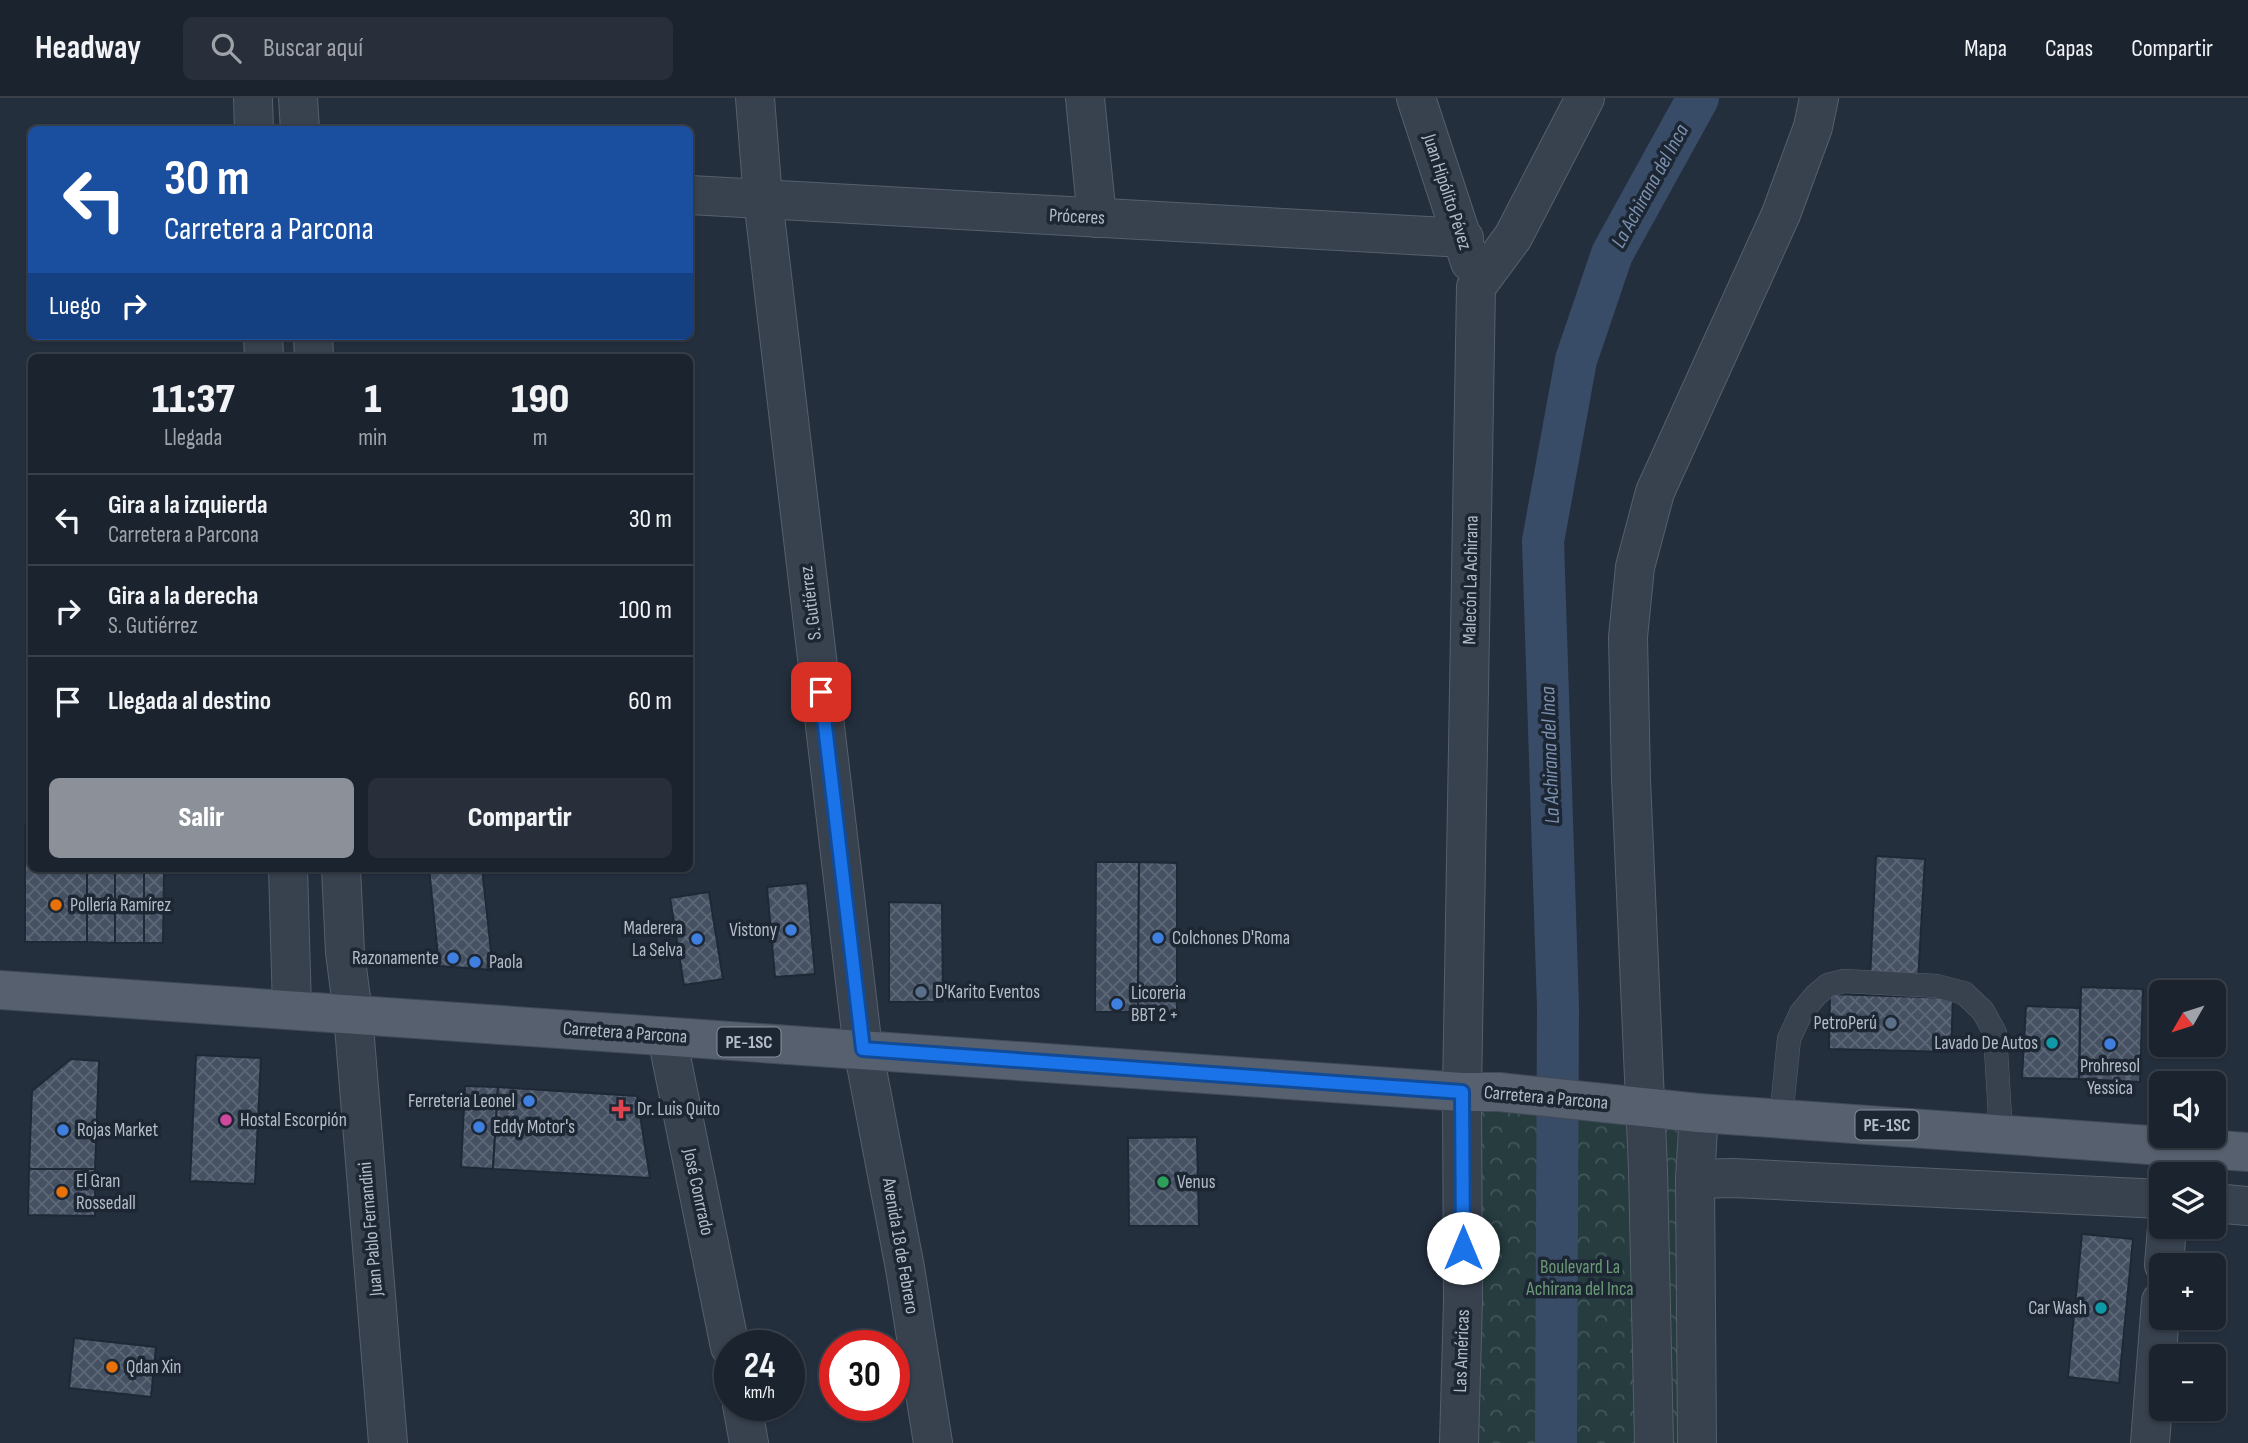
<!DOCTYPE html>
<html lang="es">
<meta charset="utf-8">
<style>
:root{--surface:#1b232e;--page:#282f3a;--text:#f1f3f6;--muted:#a0a4aa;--line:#39404a;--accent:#8c9099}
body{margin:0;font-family:"Sofia Sans Condensed",sans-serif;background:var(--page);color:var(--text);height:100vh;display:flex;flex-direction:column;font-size:26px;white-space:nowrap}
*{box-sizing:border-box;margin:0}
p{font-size:23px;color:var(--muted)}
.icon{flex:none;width:38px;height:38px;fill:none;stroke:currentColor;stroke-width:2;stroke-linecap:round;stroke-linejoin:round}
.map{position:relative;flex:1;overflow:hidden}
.details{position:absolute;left:28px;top:256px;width:665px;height:518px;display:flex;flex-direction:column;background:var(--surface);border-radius:10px;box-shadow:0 2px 5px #0004,0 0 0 2px var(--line)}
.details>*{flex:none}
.hud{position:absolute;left:28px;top:28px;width:665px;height:214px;border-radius:10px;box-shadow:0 2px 5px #0004,0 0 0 2px var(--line);background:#1a4fa0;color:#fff;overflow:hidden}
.needle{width:46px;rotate:231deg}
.tools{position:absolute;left:2149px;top:882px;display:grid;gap:14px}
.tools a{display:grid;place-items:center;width:77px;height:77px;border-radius:10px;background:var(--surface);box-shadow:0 2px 5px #0004,0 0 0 2px var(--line);font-size:35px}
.speed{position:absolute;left:714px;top:1232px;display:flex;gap:14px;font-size:35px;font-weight:700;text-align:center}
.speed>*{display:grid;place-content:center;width:91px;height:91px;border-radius:50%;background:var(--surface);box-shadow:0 2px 5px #0004,0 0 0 2px var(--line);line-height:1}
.speed small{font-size:18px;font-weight:400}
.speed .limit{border:10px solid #d22;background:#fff;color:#111}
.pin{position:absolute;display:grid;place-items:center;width:60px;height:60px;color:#fff;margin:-30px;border-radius:14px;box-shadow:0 4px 10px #0006}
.me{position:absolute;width:77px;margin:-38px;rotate:0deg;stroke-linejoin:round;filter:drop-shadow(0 0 5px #0008)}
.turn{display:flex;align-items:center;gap:24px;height:147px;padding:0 21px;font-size:32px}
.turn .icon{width:91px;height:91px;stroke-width:2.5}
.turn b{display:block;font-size:49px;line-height:60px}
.then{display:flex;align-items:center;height:66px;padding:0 21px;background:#0003;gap:14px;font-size:26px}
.eta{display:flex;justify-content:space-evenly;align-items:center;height:119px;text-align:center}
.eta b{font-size:42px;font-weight:800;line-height:49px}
.button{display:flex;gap:14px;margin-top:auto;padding:14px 21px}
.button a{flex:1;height:80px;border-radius:10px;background:var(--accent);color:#fff;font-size:28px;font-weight:800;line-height:80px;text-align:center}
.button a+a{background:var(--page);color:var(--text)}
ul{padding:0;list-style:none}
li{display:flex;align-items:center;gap:21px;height:91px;padding:0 21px;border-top:2px solid var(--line)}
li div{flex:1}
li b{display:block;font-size:26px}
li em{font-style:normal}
header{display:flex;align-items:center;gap:42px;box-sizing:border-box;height:98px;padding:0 35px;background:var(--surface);border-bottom:2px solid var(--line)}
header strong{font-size:33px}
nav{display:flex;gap:38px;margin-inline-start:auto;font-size:24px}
.search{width:490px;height:63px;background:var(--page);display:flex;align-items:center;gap:18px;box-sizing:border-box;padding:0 24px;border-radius:10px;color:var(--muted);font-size:26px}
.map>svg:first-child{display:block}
.park{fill:url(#park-crowns)}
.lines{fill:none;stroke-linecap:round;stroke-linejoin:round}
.canal{stroke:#394c67;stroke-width:42}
.building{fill:url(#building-cross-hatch);stroke:#1f2835;stroke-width:2}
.lane-casing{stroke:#565f6c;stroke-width:24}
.street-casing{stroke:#565f6c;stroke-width:40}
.primary-casing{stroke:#414a57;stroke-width:40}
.lane{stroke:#38414e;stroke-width:23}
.street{stroke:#38414e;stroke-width:38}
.primary{stroke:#56606e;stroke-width:38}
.route-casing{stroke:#114b97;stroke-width:18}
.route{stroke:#1a73e8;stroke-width:12}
.food-dot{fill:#e8710a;stroke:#1d2633;stroke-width:2.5}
.shop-dot{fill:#3f7fe0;stroke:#1d2633;stroke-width:2.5}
.service-dot{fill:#5c6f8a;stroke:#1d2633;stroke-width:2.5}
.culture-dot{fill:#0f9aa8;stroke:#1d2633;stroke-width:2.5}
.health-dot{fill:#e0444e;stroke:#1d2633;stroke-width:2.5}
.hotel-dot{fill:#d1479c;stroke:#1d2633;stroke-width:2.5}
.leisure-dot{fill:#2e9e5b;stroke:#1d2633;stroke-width:2.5}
.labels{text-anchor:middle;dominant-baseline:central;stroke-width:7;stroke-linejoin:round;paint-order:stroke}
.shield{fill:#1d2633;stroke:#878f9c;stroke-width:2}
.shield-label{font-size:18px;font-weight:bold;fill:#b4bcc9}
.street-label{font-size:19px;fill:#b4bcc9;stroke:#1d2633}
.poi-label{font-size:19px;fill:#b4bcc9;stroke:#1d2633;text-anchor:start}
.park-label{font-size:19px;fill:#6b9a76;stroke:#1d2633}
.water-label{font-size:21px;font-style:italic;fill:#7c92b1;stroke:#1d2633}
</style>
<header>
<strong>Headway</strong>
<div class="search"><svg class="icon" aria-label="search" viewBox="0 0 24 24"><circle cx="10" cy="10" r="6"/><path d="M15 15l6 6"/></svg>Buscar aquí</div>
<nav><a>Mapa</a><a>Capas</a><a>Compartir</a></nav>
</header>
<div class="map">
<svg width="2248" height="1345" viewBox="0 0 2248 1345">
<defs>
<pattern id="park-crowns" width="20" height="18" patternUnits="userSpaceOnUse" patternTransform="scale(1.75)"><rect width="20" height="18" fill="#263c3f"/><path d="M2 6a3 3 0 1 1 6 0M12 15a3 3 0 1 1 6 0" fill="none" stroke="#435659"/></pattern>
<pattern id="building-cross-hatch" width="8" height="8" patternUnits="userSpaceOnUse" patternTransform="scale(1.75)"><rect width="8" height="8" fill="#455162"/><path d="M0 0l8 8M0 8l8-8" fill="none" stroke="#5d6877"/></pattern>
</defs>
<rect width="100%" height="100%" fill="#242f3e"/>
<path class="park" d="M 1462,994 L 1699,1015 L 1704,1345 L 1455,1345 Z"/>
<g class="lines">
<path class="canal" d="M 1556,1345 L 1558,909 L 1543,443 L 1576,262 L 1612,156 L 1698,0"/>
</g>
<g class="building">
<path d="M 25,727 L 32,727 L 32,770 L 87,770 L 87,844 L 25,844 Z"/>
<path d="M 1876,758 L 1925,761 L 1918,883 L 1870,880 Z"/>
<path d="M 1096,764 L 1139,764 L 1138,914 L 1095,914 Z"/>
<path d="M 1139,764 L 1177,765 L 1177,914 L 1138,914 Z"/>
<path d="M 87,770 L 115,770 L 115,845 L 87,844 Z"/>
<rect x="115" y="770" width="29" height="75"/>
<path d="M 144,770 L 164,770 L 163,845 L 144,845 Z"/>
<path d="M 429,770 L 482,770 L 493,872 L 439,868 Z"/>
<path d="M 807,785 L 815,876 L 775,879 L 767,789 Z"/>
<path d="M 709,794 L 723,881 L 684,887 L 670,800 Z"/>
<path d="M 889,804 L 942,805 L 943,904 L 889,904 Z"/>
<path d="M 2081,889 L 2143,891 L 2140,984 L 2079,981 Z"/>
<path d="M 1830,896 L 1953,900 L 1951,954 L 1829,951 Z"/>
<path d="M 2026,908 L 2080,910 L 2079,981 L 2022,980 Z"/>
<path d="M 196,957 L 261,960 L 255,1086 L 190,1083 Z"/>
<path d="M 71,961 L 99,963 L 95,1071 L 29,1071 L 32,993 Z"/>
<path d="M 465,988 L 498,989 L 493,1071 L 461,1069 Z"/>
<path d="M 498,989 L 637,998 L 650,1080 L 493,1071 Z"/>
<path d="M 1197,1039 L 1199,1128 L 1129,1128 L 1128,1040 Z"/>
<path d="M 29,1071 L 95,1071 L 95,1118 L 28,1117 Z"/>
<path d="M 2082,1136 L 2133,1141 L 2119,1285 L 2068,1279 Z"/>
<path d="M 74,1240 L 156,1249 L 151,1299 L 69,1290 Z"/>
</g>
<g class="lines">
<g class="lane-casing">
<path id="lane" d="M 1781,1020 L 1789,941 L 1801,915 L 1816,897 L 1828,887 L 1844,883 L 1937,888 L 1964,895 L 1983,913 L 1995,935 L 2001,1036"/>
</g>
<g class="street-casing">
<g id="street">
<path d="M 253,0 L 254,32"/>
<path d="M 298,0 L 300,32"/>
<path d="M 755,0 L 763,101 L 863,951 L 905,1170 L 933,1345"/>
<path d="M 1085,0 L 1097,120"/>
<path d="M 1416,0 L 1470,164"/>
<path d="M 690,97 L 1464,140"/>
<path d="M 263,238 L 264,259"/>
<path d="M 313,238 L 314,259"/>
<path d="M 288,770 L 292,911"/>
<path d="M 341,770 L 345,854 L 353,916 L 388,1345"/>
<path d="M 667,939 L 730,1249"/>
<path d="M 2170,1076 L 2171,1047"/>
<path d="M 1695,1081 L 1733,1080 L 2161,1101"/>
<path d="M 2214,1105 L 2248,1108"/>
<path d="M 2164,1167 L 2167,1129"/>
<path d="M 742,1307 L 749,1345"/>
<path d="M 1459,1345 L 1463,1203 L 1462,994 L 1476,189 L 1513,139 L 1585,0"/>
<path d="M 1654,1345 L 1648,1072 L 1631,681 L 1628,539 L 1635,469 L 1655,394 L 1781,116 L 1813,29 L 1819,0"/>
<path d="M 1697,1345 L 1695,1081 L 1699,1015"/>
<path d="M 2150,1345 L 2161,1203"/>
</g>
</g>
<g class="primary-casing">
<path id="primary" d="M 0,892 L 1462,994 L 1499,994 L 1699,1015 L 2248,1054"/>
</g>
<use href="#lane" class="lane"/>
<use href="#street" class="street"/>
<use href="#primary" class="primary"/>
</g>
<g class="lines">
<g class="route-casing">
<path id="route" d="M 821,594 L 863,951 L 1462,994 L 1463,1150"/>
</g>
<use href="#route" class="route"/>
</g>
<g class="food-dot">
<circle cx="56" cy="807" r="7"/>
<circle cx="62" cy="1094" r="7"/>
<circle cx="112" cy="1269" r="7"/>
</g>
<g class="shop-dot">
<circle cx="791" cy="832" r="7"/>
<circle cx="1158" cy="840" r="7"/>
<circle cx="697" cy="841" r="7"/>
<circle cx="453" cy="860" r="7"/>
<circle cx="475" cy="864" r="7"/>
<circle cx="1117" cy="906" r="7"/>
<circle cx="2110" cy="946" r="7"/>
<circle cx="529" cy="1003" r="7"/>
<circle cx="479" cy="1029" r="7"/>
<circle cx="63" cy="1032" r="7"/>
</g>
<g class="service-dot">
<circle cx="921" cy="894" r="7"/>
<circle cx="1891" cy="925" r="7"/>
</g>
<g class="culture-dot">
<circle cx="2052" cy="945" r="7"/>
<circle cx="2101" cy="1210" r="7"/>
</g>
<path class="health-dot" d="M617.5 1000.5h7v7h7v7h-7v7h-7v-7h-7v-7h7z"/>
<circle class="hotel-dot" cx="226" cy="1022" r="7"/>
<circle class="leisure-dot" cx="1163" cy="1084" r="7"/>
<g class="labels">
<g class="shield">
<rect x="717.5" y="929.5" width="63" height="29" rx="5"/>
<rect x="1855.5" y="1012.5" width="63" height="29" rx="5"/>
</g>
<g class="shield-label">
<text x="749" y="944">PE-1SC</text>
<text x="1887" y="1027">PE-1SC</text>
</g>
<g class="street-label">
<text transform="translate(1447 94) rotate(72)">Juan Hipólito Pévez</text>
<text transform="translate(1077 119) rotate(3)">Próceres</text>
<text transform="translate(1471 482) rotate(-89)">Malecón La Achirana</text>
<text transform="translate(811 505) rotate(-97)">S. Gutiérrez</text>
<text transform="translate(625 935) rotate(4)">Carretera a Parcona</text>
<text transform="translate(1546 1000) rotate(5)">Carretera a Parcona</text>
<text transform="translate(698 1094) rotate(78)">José Conrrado</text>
<text transform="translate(371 1131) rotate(-95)">Juan Pablo Fernandini</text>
<text transform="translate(900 1148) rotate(80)">Avenida 18 de Febrero</text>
<text transform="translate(1462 1253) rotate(-88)">Las Américas</text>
</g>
<g class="poi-label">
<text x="70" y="807">Pollería Ramírez</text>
<text x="683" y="830" text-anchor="end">Maderera<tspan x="683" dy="22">La Selva</tspan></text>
<text x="777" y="832" text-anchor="end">Vistony</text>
<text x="1172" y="840">Colchones D'Roma</text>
<text x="439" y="860" text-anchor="end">Razonamente</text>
<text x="489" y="864">Paola</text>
<text x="935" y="894">D'Karito Eventos</text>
<text x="1131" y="895">Licoreria<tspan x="1131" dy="22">BBT 2 +</tspan></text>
<text x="1877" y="925" text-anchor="end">PetroPerú</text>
<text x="2038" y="945" text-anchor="end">Lavado De Autos</text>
<text x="2110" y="968" text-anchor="middle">Prohresol<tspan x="2110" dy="22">Yessica</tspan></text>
<text x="515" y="1003" text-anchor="end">Ferreteria Leonel</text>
<text x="637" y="1011">Dr. Luis Quito</text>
<text x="240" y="1022">Hostal Escorpión</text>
<text x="493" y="1029">Eddy Motor's</text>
<text x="77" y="1032">Rojas Market</text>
<text x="76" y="1083">El Gran<tspan x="76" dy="22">Rossedall</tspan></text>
<text x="1177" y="1084">Venus</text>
<text x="2087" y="1210" text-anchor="end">Car Wash</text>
<text x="126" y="1269">Qdan Xin</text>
</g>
<g class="park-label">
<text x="1580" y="1169">Boulevard La<tspan x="1580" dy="22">Achirana del Inca</tspan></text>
</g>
<g class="water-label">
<text transform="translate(1650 88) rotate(-61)">La Achirana del Inca</text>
<text transform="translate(1550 657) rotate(-92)">La Achirana del Inca</text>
</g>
</g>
</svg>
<div class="tools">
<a><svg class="needle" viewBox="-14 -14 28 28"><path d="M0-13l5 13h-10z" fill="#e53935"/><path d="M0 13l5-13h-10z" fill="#a0a4aa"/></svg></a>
<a><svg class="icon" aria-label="sound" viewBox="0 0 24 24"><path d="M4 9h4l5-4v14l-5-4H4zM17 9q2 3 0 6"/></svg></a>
<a><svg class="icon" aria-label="layers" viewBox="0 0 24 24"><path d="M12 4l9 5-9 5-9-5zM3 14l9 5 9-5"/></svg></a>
<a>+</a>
<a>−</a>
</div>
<div class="speed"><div>24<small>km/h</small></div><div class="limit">30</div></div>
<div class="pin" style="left:821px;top:594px;background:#d93025"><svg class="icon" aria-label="arrive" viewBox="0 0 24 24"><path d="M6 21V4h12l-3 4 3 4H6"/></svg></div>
<svg class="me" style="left:1463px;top:1150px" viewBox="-20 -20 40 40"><circle r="19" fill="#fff"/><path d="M0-13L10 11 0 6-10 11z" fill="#1a73e8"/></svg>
<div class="hud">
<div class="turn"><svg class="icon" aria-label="left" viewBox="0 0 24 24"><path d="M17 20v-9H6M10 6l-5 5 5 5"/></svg><div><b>30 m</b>Carretera a Parcona</div></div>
<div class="then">Luego<svg class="icon" aria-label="right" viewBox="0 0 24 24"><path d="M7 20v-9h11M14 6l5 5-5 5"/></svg></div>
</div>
<section class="details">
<div class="eta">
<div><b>11:37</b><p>Llegada</p></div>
<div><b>1</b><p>min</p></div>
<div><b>190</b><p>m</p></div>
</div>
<ul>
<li><svg class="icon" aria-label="left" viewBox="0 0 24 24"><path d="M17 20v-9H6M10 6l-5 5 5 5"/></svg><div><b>Gira a la izquierda</b><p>Carretera a Parcona</p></div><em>30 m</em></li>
<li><svg class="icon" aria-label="right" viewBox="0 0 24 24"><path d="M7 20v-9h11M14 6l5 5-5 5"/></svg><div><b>Gira a la derecha</b><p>S. Gutiérrez</p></div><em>100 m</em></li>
<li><svg class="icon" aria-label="arrive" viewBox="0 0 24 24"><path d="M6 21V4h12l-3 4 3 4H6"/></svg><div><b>Llegada al destino</b></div><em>60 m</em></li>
</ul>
<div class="button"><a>Salir</a><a>Compartir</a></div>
</section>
</div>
